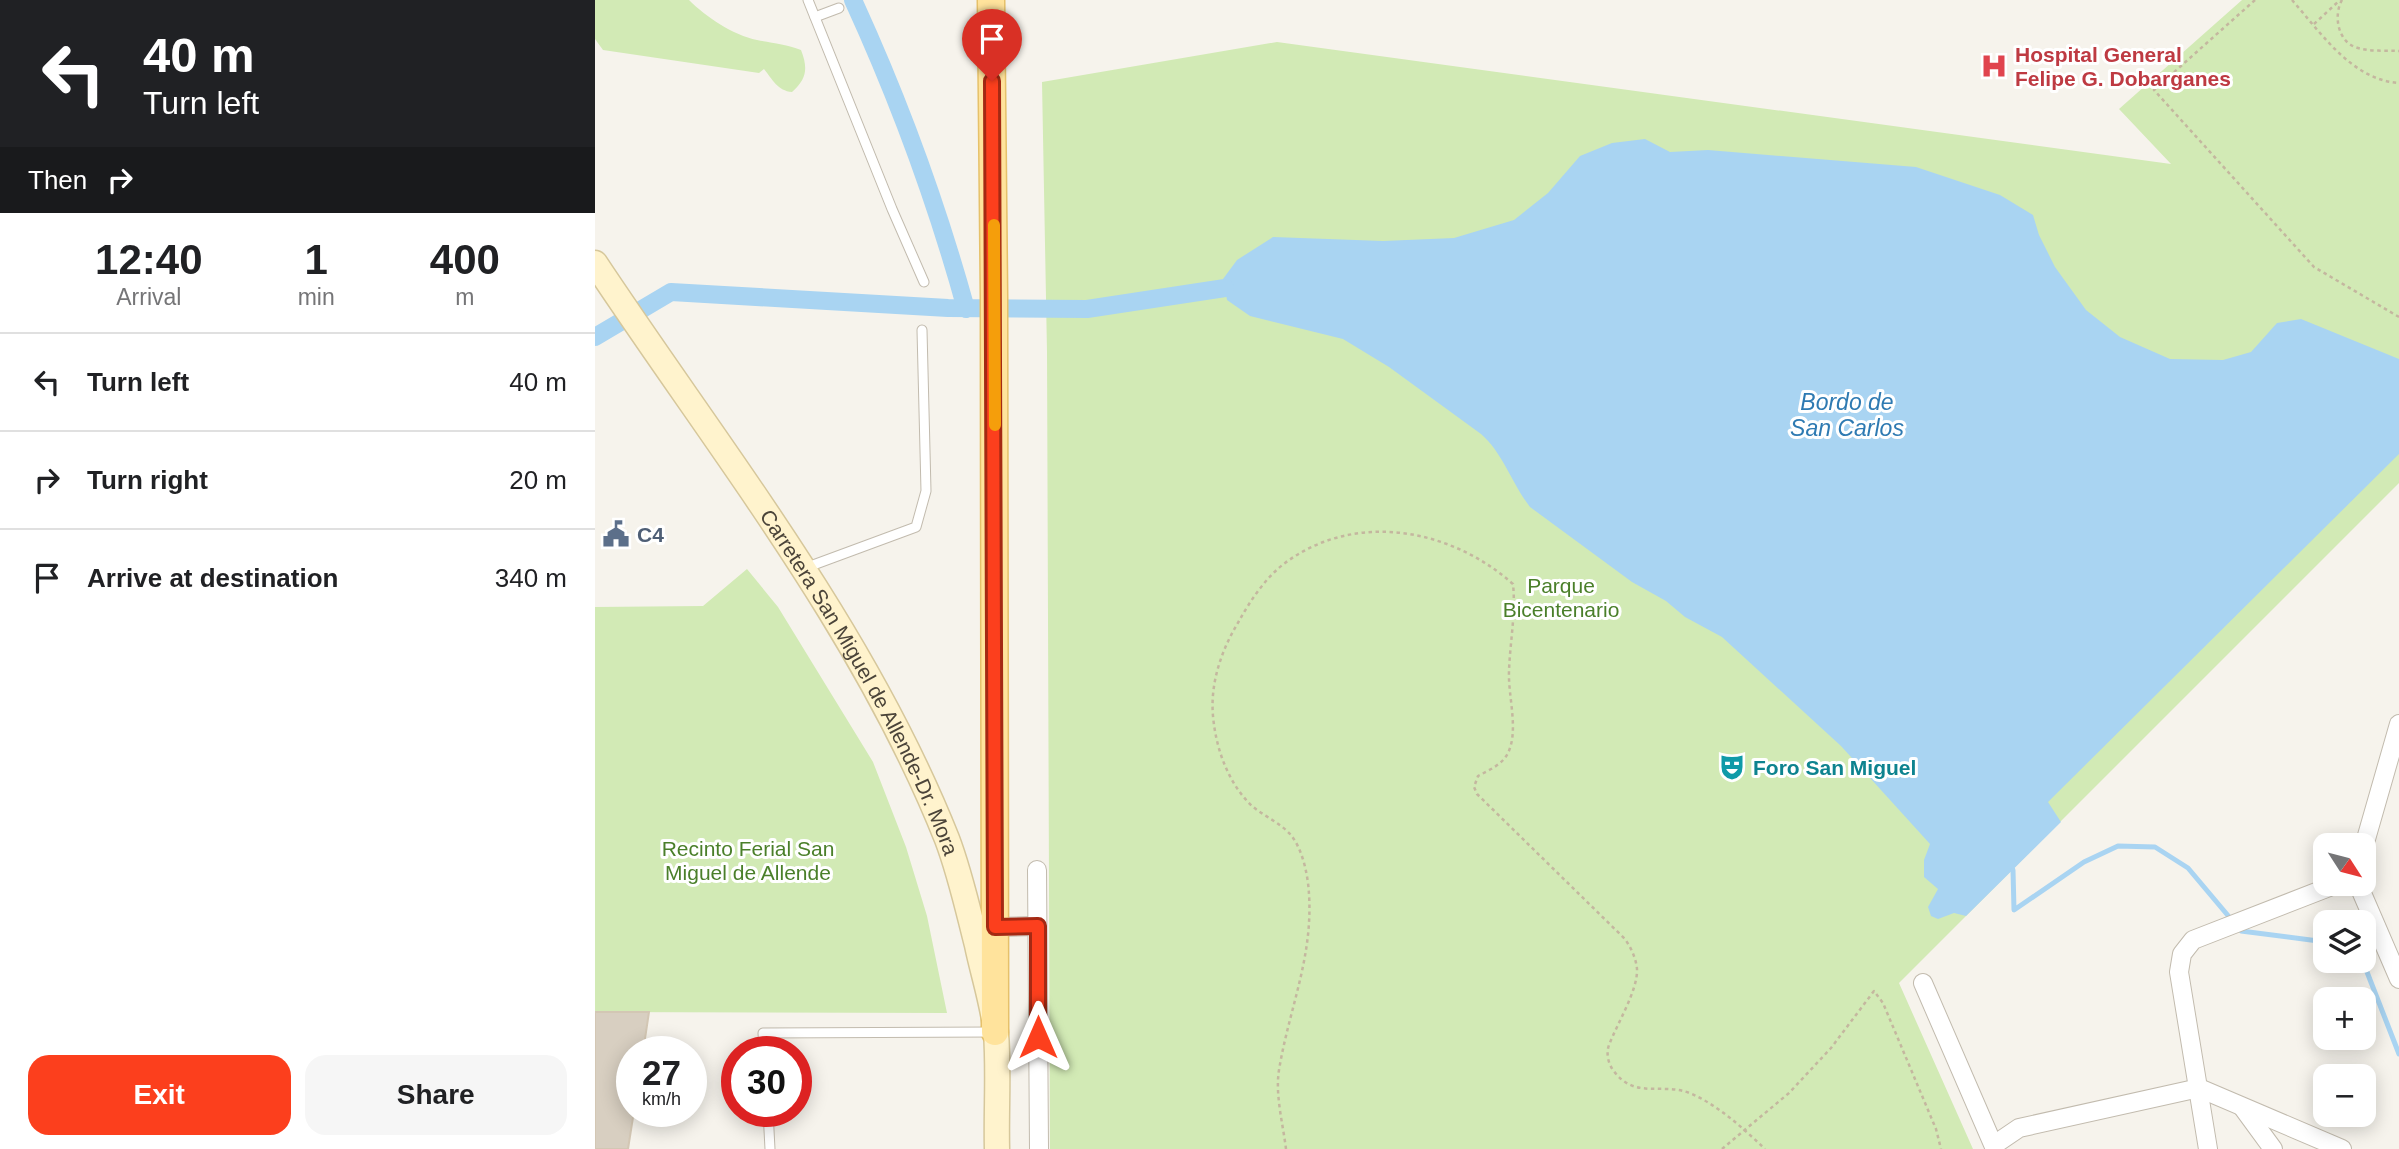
<!DOCTYPE html>
<meta charset="utf-8">
<style>
:root{--surface:#fff;--page:#f6f6f6;--text:#202124;--muted:#757577;--line:#e0e0e0;--accent:#fc3f1d}
body{margin:0;font-family:Helvetica,sans-serif;background:var(--page);color:var(--text);height:100vh;display:flex;flex-direction:column;font-size:26px;white-space:nowrap}
*{box-sizing:border-box;margin:0}
p{font-size:23px;color:var(--muted)}
.icon{flex:none;width:38px;height:38px;fill:none;stroke:currentColor;stroke-width:2;stroke-linecap:round;stroke-linejoin:round}
.map{position:relative;flex:1;overflow:hidden}
.side{display:flex;flex-direction:column;background:var(--surface);width:595px}
.side>*{flex:none}
.guide{background:#202124;color:#fff;overflow:hidden}
.needle{width:46px;rotate:126deg}
.tools{position:absolute;left:1718px;top:833px;display:grid;gap:14px}
.tools a{display:grid;place-items:center;width:63px;height:63px;border-radius:14px;background:var(--surface);box-shadow:0 4px 18px #0003;font-size:35px}
.speed{position:absolute;left:21px;top:1036px;display:flex;gap:14px;font-size:35px;font-weight:700;text-align:center}
.speed>*{display:grid;place-content:center;width:91px;height:91px;border-radius:50%;background:var(--surface);box-shadow:0 4px 18px #0003;line-height:1}
.speed small{font-size:18px;font-weight:400}
.speed .limit{border:10px solid #d22;background:#fff;color:#111}
.pin{position:absolute;display:grid;place-items:center;width:60px;height:60px;color:#fff;margin:-72px -30px;border-radius:50% 50% 50% 0;rotate:-45deg;box-shadow:0 0 7px #0007}
.pin .icon{rotate:45deg}
.me{position:absolute;width:77px;margin:-38px;rotate:0deg;stroke-linejoin:round;filter:drop-shadow(0 0 5px #0008)}
.turn{display:flex;align-items:center;gap:24px;height:147px;padding:0 28px;font-size:32px}
.turn .icon{width:91px;height:91px;stroke-width:2.5}
.turn b{display:block;font-size:49px;line-height:60px}
.then{display:flex;align-items:center;height:66px;padding:0 28px;background:#0003;gap:14px;font-size:26px}
.eta{display:flex;justify-content:space-evenly;align-items:center;height:119px;text-align:center}
.eta b{font-size:42px;font-weight:700;line-height:49px}
.primary-button{display:flex;gap:14px;margin-top:auto;padding:14px 28px}
.primary-button a{flex:1;height:80px;border-radius:21px;background:var(--accent);color:#fff;font-size:28px;font-weight:700;line-height:80px;text-align:center}
.primary-button a+a{background:var(--page);color:var(--text)}
ul{padding:0;list-style:none}
li{display:flex;align-items:center;gap:21px;height:98px;padding:0 28px;border-top:2px solid var(--line)}
li div{flex:1}
li b{display:block;font-size:26px}
li em{font-style:normal}
main{display:flex;flex:1;min-height:0}
.map>svg:first-child{display:block}
.green{fill:#d2eab5}
.water{fill:#a9d4f2}
.lines{fill:none;stroke-linecap:round;stroke-linejoin:round}
.stream{stroke:#a9d4f2;stroke-width:5}
.canal{stroke:#a9d4f2;stroke-width:18}
.building{fill:#d8cfc1;stroke:#d3c7b4;stroke-width:2}
.service-casing{stroke:#c2bbae;stroke-width:11}
.minor-casing{stroke:#c2bbae;stroke-width:20}
.secondary-casing{stroke:#d6c79b;stroke-width:27}
.primary-casing{stroke:#e6c16a;stroke-width:29}
.path{stroke:#c4b79f;stroke-width:2.5;stroke-dasharray:3.5 3.5;stroke-linecap:butt}
.service{stroke:#fff;stroke-width:9}
.minor{stroke:#fff;stroke-width:18}
.secondary{stroke:#fff3cd;stroke-width:24}
.primary{stroke:#ffe39c;stroke-width:26}
.route-casing{stroke:#a42913;stroke-width:18}
.route{stroke:#fc3f1d;stroke-width:12}
.slow{stroke:#f59e0b;stroke-width:12}
.labels{text-anchor:middle;dominant-baseline:central;stroke-width:6;stroke-linejoin:round;paint-order:stroke}
.health-label{font-size:21px;font-weight:bold;fill:#be3a42;stroke:#fff;text-anchor:start}
.service-label{font-size:21px;font-weight:bold;fill:#4e5e75;stroke:#fff;text-anchor:start}
.park-label{font-size:21px;fill:#4a7f2a;stroke:#fff}
.street-label{font-size:21px;fill:#4b4439;stroke:#fff}
.culture-label{font-size:21px;font-weight:bold;fill:#0d838f;stroke:#fff;text-anchor:start}
.water-label{font-size:23px;font-style:italic;fill:#2e7ab2;stroke:#fff}
</style>
<main>
<section class="side">
<div class="guide">
<div class="turn"><svg class="icon" aria-label="left" viewBox="0 0 24 24"><path d="M17 20v-9H6M10 6l-5 5 5 5"/></svg><div><b>40 m</b>Turn left</div></div>
<div class="then">Then<svg class="icon" aria-label="right" viewBox="0 0 24 24"><path d="M7 20v-9h11M14 6l5 5-5 5"/></svg></div>
</div>
<div class="eta">
<div><b>12:40</b><p>Arrival</p></div>
<div><b>1</b><p>min</p></div>
<div><b>400</b><p>m</p></div>
</div>
<ul>
<li><svg class="icon" aria-label="left" viewBox="0 0 24 24"><path d="M17 20v-9H6M10 6l-5 5 5 5"/></svg><div><b>Turn left</b></div><em>40 m</em></li>
<li><svg class="icon" aria-label="right" viewBox="0 0 24 24"><path d="M7 20v-9h11M14 6l5 5-5 5"/></svg><div><b>Turn right</b></div><em>20 m</em></li>
<li><svg class="icon" aria-label="arrive" viewBox="0 0 24 24"><path d="M6 21V4h12l-3 4 3 4H6"/></svg><div><b>Arrive at destination</b></div><em>340 m</em></li>
</ul>
<div class="primary-button"><a>Exit</a><a>Share</a></div>
</section>
<div class="map">
<svg width="1804" height="1149" viewBox="0 0 1804 1149">
<rect width="100%" height="100%" fill="#f6f3ec"/>
<g class="green">
<path d="M 0,0 L 94,0 C 111,17 138,35 162,40 C 177,43 191,44 206,50 C 213,68 212,79 197,92 C 183,91 177,79 169,69 L 164,73 L 8,50 L 0,39 Z"/>
<path d="M 1647,0 L 1804,0 L 1804,483 L 1304,983 L 1378,1149 L 455,1149 L 452,352 L 447,82 L 682,42 L 1576,164 L 1524,109 Z"/>
<path d="M 152,569 L 183,607 L 278,762 L 311,847 L 332,916 L 352,1013 L 0,1012 L 0,607 L 108,606 Z"/>
</g>
<path class="water" d="M 1050,139 L 1075,152 L 1113,150 L 1321,167 L 1405,195 L 1438,215 L 1444,235 L 1460,267 L 1491,310 L 1525,337 L 1575,359 L 1628,360 L 1656,352 L 1682,323 L 1706,319 L 1804,359 L 1804,454 L 1453,802 L 1466,822 L 1371,916 L 1359,913 L 1343,919 L 1336,916 L 1333,907 L 1343,889 L 1329,877 L 1329,860 L 1335,844 L 1246,746 L 1127,637 L 1090,617 L 1071,601 L 1037,582 L 935,507 C 917,484 908,453 886,434 L 794,367 L 748,339 L 655,316 L 632,300 L 628,279 L 642,260 L 678,237 L 788,241 L 859,238 L 919,220 L 953,193 L 985,156 L 1017,143 Z"/>
<g class="lines">
<g class="stream">
<path d="M 1418,870 L 1419,910 L 1489,862 L 1523,846 L 1560,847 L 1593,868 L 1646,931 L 1731,942"/>
<path d="M 1763,961 L 1772,972 L 1804,1054"/>
</g>
<g class="canal">
<path d="M 258,0 C 303,98 342,204 371,309"/>
<path d="M 0,337 L 76,292 L 353,308 L 492,309 L 630,288"/>
</g>
</g>
<path class="building" d="M 0,1012 L 54,1012 L 48,1052 L 37,1052 L 37,1111 L 39,1111 L 33,1149 L 0,1149 Z"/>
<g class="lines">
<g class="service-casing">
<g id="service">
<path d="M 213,0 L 297,209 L 329,282"/>
<path d="M 220,17 L 244,8"/>
<path d="M 210,568 L 321,527 L 331,491 L 327,330"/>
<path d="M 169,1052 L 168,1033 L 399,1032"/>
<path d="M 173,1111 L 175,1149"/>
</g>
</g>
<g class="minor-casing">
<g id="minor">
<path d="M 1769,846 L 1804,724"/>
<path d="M 442,870 L 444,1149"/>
<path d="M 1763,884 L 1804,979"/>
<path d="M 400,927 L 442,926"/>
<path d="M 1328,983 L 1400,1149"/>
<path d="M 1648,1108 L 1678,1149"/>
<path d="M 1399,1145 L 1424,1128 L 1604,1088 L 1747,1149"/>
<path d="M 1613,1149 L 1584,972 L 1587,954 L 1598,940 L 1742,884"/>
</g>
</g>
<g class="secondary-casing">
<g id="secondary">
<path id="s1" d="M 0,263 C 124,450 268,628 352,839 C 365,873 373,910 382,945 C 388,974 398,1004 401,1033 C 404,1071 401,1111 402,1149"/>
</g>
</g>
<g class="primary-casing">
<path id="primary" d="M 396,0 L 399,297 L 400,1032"/>
</g>
<g class="path">
<path d="M 1660,0 L 1559,90 L 1719,267 L 1804,317"/>
<path d="M 1697,0 C 1726,33 1757,80 1804,83"/>
<path d="M 1747,0 C 1738,16 1743,43 1763,48 C 1776,52 1791,50 1804,51"/>
<path d="M 1719,24 L 1745,0"/>
<path d="M 691,1149 C 688,1124 680,1095 684,1070 C 694,1009 718,958 714,894 C 713,876 708,849 695,834 C 685,823 669,816 657,806 C 633,783 621,749 618,716 C 615,682 627,649 644,621 C 655,601 671,577 690,563 C 760,511 855,528 918,584 C 921,613 915,642 914,671 C 913,697 924,730 913,753 C 907,765 894,770 883,776 L 879,787 L 882,794 L 1030,939 C 1036,948 1041,958 1042,969 C 1043,990 1022,1024 1014,1045 C 1011,1053 1013,1063 1018,1070 C 1040,1101 1068,1081 1097,1094 C 1124,1106 1149,1129 1170,1149"/>
<path d="M 1127,1149 L 1194,1093 L 1236,1048 L 1279,991 L 1288,1003 L 1341,1129 L 1346,1149"/>
</g>
<use href="#service" class="service"/>
<use href="#minor" class="minor"/>
<use href="#secondary" class="secondary"/>
<use href="#primary" class="primary"/>
</g>
<g class="lines">
<g class="route-casing">
<path id="route" d="M 397,81 L 400,927 L 443,926 L 443,1037"/>
</g>
<use href="#route" class="route"/>
<path class="slow" d="M 399,225 L 400,425"/>
</g>
<defs>
<g id="hospital-bare" transform="scale(2.1)"><path d="M-5-5h3v3.5h4V-5h3V5h-3V1.5h-4V5h-3Z" fill="#e0444e" stroke="#fff" stroke-width="2.5" paint-order="stroke"/></g>
<g id="civic-bare" transform="scale(2.1)"><path d="M-.6-6.5H3V-4.5H.6V-3L4-1V1h2V6H-6V1h2V-1L-.6-3ZM-1.2 2.5V6h2.4V2.5Z" fill="#5c6f8a" stroke="#fff" stroke-width="2.5" paint-order="stroke"/></g>
<g id="theatre-bare" transform="scale(2.1)"><path d="M-5-5.5Q0-4 5-5.5V0Q5 5 0 6Q-5 5-5 0ZM-3.3-2.5H-1v1.5H-3.3ZM1-2.5H3.3v1.5H1ZM-2.8 1Q0 5.5 2.8 1Z" fill="#0f9aa8" stroke="#fff" stroke-width="2.5" paint-order="stroke"/></g>
</defs>
<g fill-rule="evenodd">
<use href="#hospital-bare" x="1399" y="66"/>
<use href="#civic-bare" x="21" y="534"/>
<use href="#theatre-bare" x="1137" y="767"/>
</g>
<g class="labels">
<g class="health-label">
<text x="1420" y="54">Hospital General<tspan x="1420" dy="24">Felipe G. Dobarganes</tspan></text>
</g>
<g class="service-label">
<text x="42" y="534">C4</text>
</g>
<g class="park-label">
<text x="966" y="585">Parque<tspan x="966" dy="24">Bicentenario</tspan></text>
<text x="153" y="848">Recinto Ferial San<tspan x="153" dy="24">Miguel de Allende</tspan></text>
</g>
<g class="street-label">
<text stroke="none"><textPath href="#s1" startOffset="497">Carretera San Miguel de Allende-Dr. Mora</textPath></text>
</g>
<g class="culture-label">
<text x="1158" y="767">Foro San Miguel</text>
</g>
<g class="water-label">
<text x="1252" y="402">Bordo de<tspan x="1252" dy="26">San Carlos</tspan></text>
</g>
</g>
</svg>
<div class="tools">
<a><svg class="needle" viewBox="-14 -14 28 28"><path d="M0-13l5 13h-10z" fill="#e53935"/><path d="M0 13l5-13h-10z" fill="#757577"/></svg></a>
<a><svg class="icon" aria-label="layers" viewBox="0 0 24 24"><path d="M12 4l9 5-9 5-9-5zM3 14l9 5 9-5"/></svg></a>
<a>+</a>
<a>−</a>
</div>
<div class="speed"><div>27<small>km/h</small></div><div class="limit">30</div></div>
<div class="pin" style="left:397px;top:81px;background:#d93025"><svg class="icon" aria-label="arrive" viewBox="0 0 24 24"><path d="M6 21V4h12l-3 4 3 4H6"/></svg></div>
<svg class="me" style="left:443px;top:1037px" viewBox="-20 -20 40 40"><path d="M0-17L14 15 0 8-14 15z" fill="#fc3f1d" stroke="#fff" stroke-width="4"/></svg>
</div>
</main>
